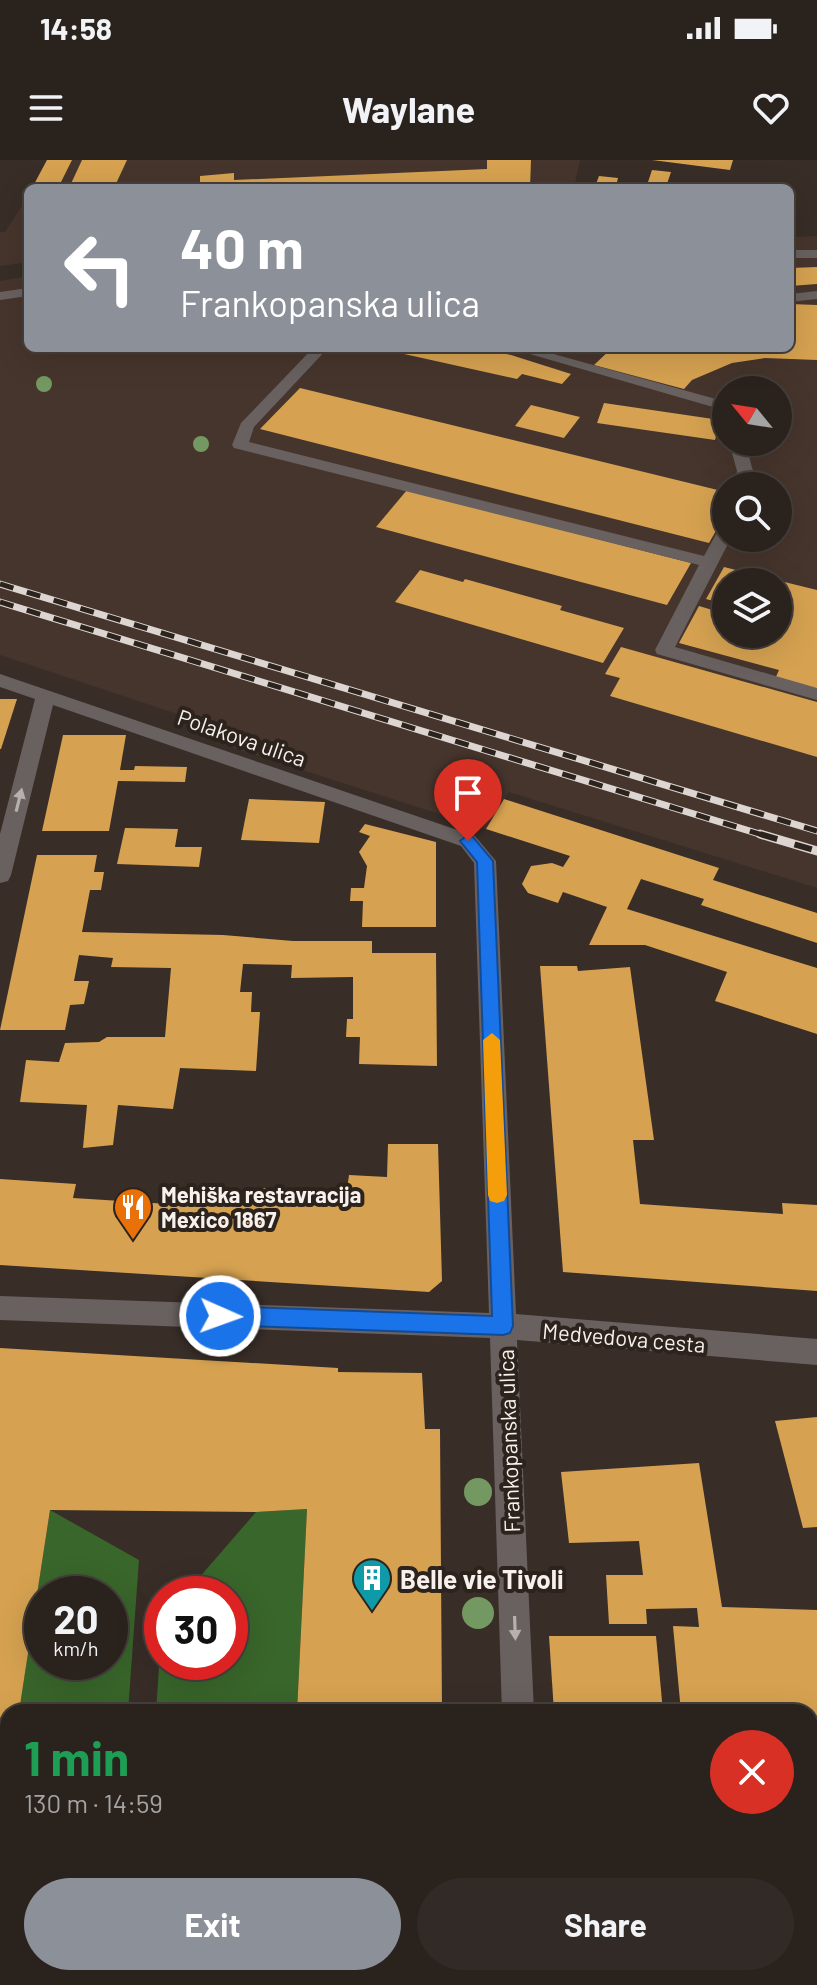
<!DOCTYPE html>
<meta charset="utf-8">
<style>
:root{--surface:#2a221d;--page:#322a26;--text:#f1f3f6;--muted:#a5a4a4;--line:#463f3b;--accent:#8c9099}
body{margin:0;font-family:Barlow,sans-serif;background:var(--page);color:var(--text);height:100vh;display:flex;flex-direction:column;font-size:30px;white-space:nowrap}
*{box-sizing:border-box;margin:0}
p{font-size:26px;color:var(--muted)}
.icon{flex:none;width:44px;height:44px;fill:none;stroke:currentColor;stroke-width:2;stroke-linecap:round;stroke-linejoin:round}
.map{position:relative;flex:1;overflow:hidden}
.panel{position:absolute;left:0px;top:1544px;width:818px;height:282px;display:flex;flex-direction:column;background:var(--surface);border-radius:24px 24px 0 0;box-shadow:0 8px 32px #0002,0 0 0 2px var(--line)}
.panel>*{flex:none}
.guide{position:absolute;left:24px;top:24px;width:770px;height:168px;border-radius:12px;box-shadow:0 8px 32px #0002,0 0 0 2px var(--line);background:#8c9099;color:#fff;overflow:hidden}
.needle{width:52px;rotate:300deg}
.fabs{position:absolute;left:712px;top:216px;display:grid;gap:16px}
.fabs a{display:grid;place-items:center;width:80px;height:80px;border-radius:50%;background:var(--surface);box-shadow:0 8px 32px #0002,0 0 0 2px var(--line);font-size:40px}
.speed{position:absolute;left:24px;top:1416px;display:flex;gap:16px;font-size:40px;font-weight:700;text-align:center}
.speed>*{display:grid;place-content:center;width:104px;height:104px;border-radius:50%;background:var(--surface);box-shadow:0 8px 32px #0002,0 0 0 2px var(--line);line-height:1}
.speed small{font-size:20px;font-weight:400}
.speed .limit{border:12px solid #d22;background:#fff;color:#111}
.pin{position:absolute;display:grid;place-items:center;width:68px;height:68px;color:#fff;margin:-82px -34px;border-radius:50% 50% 50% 0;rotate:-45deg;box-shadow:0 0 8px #0007}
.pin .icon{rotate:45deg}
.me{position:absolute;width:88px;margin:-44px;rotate:92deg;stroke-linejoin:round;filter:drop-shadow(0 0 6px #0008)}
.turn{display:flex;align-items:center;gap:28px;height:168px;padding:0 24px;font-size:36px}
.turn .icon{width:104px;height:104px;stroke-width:2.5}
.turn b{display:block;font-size:56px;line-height:68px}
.round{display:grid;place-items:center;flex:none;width:84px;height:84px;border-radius:42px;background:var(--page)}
.overview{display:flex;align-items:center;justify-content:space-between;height:136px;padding:0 24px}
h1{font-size:48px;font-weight:700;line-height:60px;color:#1e9e55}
.primary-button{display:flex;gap:16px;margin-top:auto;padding:16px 24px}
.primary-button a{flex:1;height:92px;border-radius:48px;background:var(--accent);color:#fff;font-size:32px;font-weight:700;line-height:92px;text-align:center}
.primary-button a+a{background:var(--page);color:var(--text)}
.status{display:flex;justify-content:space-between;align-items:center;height:56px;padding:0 40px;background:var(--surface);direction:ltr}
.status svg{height:22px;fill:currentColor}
header{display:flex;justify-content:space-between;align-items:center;height:104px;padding:0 24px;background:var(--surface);font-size:36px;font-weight:700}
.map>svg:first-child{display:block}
.built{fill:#46352c;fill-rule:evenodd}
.green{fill:#39662b;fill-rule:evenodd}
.building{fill:#d6a251}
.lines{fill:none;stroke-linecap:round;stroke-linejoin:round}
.lane{fill:#686160;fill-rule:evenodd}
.street{fill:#686160;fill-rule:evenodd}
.rail-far1-casing{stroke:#dcd5d1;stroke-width:7}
.rail-casing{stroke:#dcd5d1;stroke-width:9}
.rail-far1{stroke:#2d231d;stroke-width:5;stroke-dasharray:14;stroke-linecap:butt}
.rail{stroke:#2d231d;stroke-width:6;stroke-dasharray:18;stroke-linecap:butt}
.tree{fill:#749861}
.oneway{fill:#b7b0ad}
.route{fill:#1a73e8;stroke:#114b97;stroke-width:2}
.slow{fill:#f59e0b}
.labels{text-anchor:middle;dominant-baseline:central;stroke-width:8;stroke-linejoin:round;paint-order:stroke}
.street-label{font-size:22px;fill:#f7f0ec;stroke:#2d231d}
.poi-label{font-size:22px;font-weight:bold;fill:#f7f0ec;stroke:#2d231d;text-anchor:start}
.near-poi-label{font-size:26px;font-weight:bold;fill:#f7f0ec;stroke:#2d231d;text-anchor:start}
</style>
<div class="status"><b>14:58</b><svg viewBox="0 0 49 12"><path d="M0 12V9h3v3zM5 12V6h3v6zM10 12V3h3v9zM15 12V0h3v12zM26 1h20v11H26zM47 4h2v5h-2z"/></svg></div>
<header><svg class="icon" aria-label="menu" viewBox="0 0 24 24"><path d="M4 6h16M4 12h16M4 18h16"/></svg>Waylane<svg class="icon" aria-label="heart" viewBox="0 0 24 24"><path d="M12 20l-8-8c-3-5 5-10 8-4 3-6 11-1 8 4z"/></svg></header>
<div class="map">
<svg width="817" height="1825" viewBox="0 0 817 1825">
<rect width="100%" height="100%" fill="#382d27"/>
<g class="built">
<path d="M 47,0 L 580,0 L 574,28 L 32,28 Z"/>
<path d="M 28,36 L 28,102 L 0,106 L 0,72 L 5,72 Z"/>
<path d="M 817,76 L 817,728 L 509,632 L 486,669 L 224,585 L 234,573 L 0,495 L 0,121 L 28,116 L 28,188 L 790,188 L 790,77 ZM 726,230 L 778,230 L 778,282 L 726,282 ZM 726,326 L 778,326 L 778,378 L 726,378 ZM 726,422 L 778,422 L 778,474 L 726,474 Z"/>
</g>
<g class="green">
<path d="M 307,1349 L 297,1552 L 156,1552 L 162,1461 L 162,1502 L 230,1502 L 230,1434 L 185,1434 L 256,1352 Z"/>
<path d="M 50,1350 L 139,1400 L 128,1552 L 19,1552 ZM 42,1434 L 110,1434 L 110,1502 L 42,1502 Z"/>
<path d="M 1,1668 L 8,1668 L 8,1818 L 112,1818 L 111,1825 L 0,1825 Z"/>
<rect x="140" y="1818" width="141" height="7"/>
</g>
<g class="building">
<path d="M 47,0 L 72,0 L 58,28 L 32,28 Z"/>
<path d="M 82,0 L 127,0 L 114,28 L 69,28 Z"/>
<path d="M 487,0 L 531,0 L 530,28 L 200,28 L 200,16 L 234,13 L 234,20 L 487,9 Z"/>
<path d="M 652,0 L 733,0 L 730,10 Z"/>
<path d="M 652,10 L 671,12 L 666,27 L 647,25 Z"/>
<path d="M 599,16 L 618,18 L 616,26 L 596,24 Z"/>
<path d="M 817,107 L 817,124 L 790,126 L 790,108 Z"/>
<path d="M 790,144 L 817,145 L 817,200 L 765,198 L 732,203 L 692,220 L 684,229 L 594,205 L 612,188 L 790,188 Z"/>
<path d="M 377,188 L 475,188 L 511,195 L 571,214 L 562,224 L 522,214 L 517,219 Z"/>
<path d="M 300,228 L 726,332 L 726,353 L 709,383 L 260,269 Z"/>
<path d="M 604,243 L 720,260 L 715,280 L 597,263 Z"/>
<path d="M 531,245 L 580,257 L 564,278 L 515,266 Z"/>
<path d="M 407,330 L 691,403 L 667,445 L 376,367 Z"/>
<path d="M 724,407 L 817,430 L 817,530 L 775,519 L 779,510 L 679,483 L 699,446 L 726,454 L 726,474 L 778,474 L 778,467 L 785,469 L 789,461 L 778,458 L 778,422 L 726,422 L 726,444 L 706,439 Z"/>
<path d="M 420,410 L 463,422 L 465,419 L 562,446 L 560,450 L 624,468 L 603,503 L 395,442 Z"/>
<path d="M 621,487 L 817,542 L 817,597 L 610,536 L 620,518 L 605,514 Z"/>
<path d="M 0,539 L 17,539 L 1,589 L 0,589 Z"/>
<path d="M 63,575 L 126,575 L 120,610 L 134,610 L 135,606 L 187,607 L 185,622 L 118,621 L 109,671 L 42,671 Z"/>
<path d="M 249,639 L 325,642 L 319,683 L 241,680 Z"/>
<path d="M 504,639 L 719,708 L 713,720 L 817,753 L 817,783 L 701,745 L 704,739 L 641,719 L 627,749 L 817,808 L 817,874 L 715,841 L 727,812 L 645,785 L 589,785 L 607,747 L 563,732 L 558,743 L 528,733 L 522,724 L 531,706 L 552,703 L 563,707 L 570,696 L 486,669 Z"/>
<path d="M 365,664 L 436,682 L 436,767 L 362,767 L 363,741 L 350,741 L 351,728 L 364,728 L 367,706 L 359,692 L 370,676 L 359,672 Z"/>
<path d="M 125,668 L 178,669 L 175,687 L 202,687 L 199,707 L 117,704 Z"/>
<path d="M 37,695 L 97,695 L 94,712 L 104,712 L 101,730 L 90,730 L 82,772 L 223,775 L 293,781 L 372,781 L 372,793 L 436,793 L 437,906 L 359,904 L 360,877 L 346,877 L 347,859 L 353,859 L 353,817 L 291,818 L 292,805 L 243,804 L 240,832 L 252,832 L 251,852 L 260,852 L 256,911 L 180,908 L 173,949 L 118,945 L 113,985 L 83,988 L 87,945 L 20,942 L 26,900 L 59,902 L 65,883 L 99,882 L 107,877 L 165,877 L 171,808 L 111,807 L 113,798 L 79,795 L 74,821 L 89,821 L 84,844 L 70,845 L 65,870 L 0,870 Z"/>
<path d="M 540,806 L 577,806 L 578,811 L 630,807 L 654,980 L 633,980 L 640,1044 L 783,1054 L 782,1043 L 817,1045 L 817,1131 L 563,1112 Z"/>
<path d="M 388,984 L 438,984 L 442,1121 L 429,1132 L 0,1105 L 0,1019 L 76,1024 L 73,1038 L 201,1046 L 202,1038 L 250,1041 L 251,1035 L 260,1028 L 272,1028 L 279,1036 L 277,1042 L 345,1044 L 349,1015 L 387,1017 Z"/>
<path d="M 0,1188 L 338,1208 L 338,1212 L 422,1213 L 425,1269 L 440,1269 L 442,1552 L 297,1552 L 307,1349 L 256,1352 L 50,1350 L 19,1552 L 8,1552 L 8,1623 L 0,1663 Z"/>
<path d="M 817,1257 L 817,1367 L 803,1368 L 775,1261 Z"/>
<path d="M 699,1303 L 722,1447 L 817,1450 L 817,1825 L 758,1825 L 757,1818 L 810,1818 L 810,1552 L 681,1552 L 673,1466 L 699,1467 L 697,1448 L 646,1449 L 647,1464 L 609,1464 L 606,1415 L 643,1415 L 639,1381 L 569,1383 L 561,1312 Z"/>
<path d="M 549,1476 L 656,1476 L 663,1552 L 554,1552 Z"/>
<rect x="281" y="1818" width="164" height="7"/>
</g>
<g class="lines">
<g class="lane">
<rect x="790" y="90" width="27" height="8"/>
<path d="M 28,128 L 28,136 L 0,140 L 0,132 Z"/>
<path d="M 817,131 L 817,139 L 790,142 L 790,134 Z"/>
<path d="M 313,188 L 328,188 L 254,267 L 249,282 L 704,396 L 720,367 L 726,366 L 726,378 L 731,378 L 675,487 L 817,528 L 817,540 L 657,494 L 655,490 L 699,405 L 234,288 L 232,285 L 241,263 Z"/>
<path d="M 509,188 L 532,188 L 723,241 L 726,256 L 713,247 Z"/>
<path d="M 729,282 L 745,282 L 753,311 L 751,326 L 735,326 L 737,311 Z"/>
</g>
<g class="street">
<path d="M 0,514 L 475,676 L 496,701 L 516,1154 L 817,1179 L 817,1205 L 517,1180 L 534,1552 L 502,1552 L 490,1178 L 0,1160 L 0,1136 L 489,1153 L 474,703 L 461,686 L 53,545 L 11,715 L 8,721 L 0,723 L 0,674 L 35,539 L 0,527 Z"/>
<rect x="510" y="1818" width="36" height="7"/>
</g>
<g class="rail-far1-casing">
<g id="rail-far1">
<path d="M 0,424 L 817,671"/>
<path d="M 0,442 L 766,676"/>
</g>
</g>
<g class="rail-casing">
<path id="rail" d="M 760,674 L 817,691"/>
</g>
<use href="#rail-far1" class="rail-far1"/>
<use href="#rail" class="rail"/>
</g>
<g class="tree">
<circle cx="44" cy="224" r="8"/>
<circle cx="201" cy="284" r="8"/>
<circle cx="478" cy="1332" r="14"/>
<circle cx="478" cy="1453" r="16"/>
</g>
<defs><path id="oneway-solid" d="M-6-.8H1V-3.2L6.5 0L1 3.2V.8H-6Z" transform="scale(2)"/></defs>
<g class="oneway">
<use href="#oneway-solid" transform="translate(19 640) rotate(-76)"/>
<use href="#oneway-solid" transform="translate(515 1468) rotate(88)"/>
</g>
<path class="route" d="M 468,675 L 473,677 L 493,701 L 513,1166 L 510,1173 L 503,1175 L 220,1165 L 213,1162 L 210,1156 L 213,1149 L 220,1146 L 492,1156 L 477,702 L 460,681 Z"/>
<path class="slow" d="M 492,873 L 500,880 L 507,1035 L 504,1041 L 497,1043 L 490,1041 L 488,1035 L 483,880 Z"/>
<defs>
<g id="restaurant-pin" transform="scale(2)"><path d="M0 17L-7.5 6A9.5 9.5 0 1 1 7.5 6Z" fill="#e8710a" stroke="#2d231d"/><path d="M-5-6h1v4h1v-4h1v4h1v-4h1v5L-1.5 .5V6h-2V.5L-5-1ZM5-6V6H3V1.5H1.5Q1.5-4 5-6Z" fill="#fff"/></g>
<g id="building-pin" transform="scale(2)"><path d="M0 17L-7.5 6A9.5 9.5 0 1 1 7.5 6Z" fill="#0f9aa8" stroke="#2d231d"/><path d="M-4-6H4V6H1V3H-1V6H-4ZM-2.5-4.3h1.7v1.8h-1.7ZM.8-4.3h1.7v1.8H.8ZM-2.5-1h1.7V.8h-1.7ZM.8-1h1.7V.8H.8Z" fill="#fff"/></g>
</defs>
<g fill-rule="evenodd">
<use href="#restaurant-pin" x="133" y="1047"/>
<use href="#building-pin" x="372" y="1418"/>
</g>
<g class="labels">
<g class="street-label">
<text transform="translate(242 577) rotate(19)">Polakova ulica</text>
<text transform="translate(624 1177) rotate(5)">Medvedova cesta</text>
<text transform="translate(508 1281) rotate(-92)">Frankopanska ulica</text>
</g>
<g class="poi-label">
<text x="161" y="1034">Mehiška restavracija<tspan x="161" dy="25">Mexico 1867</tspan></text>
</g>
<g class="near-poi-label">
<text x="400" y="1418">Belle vie Tivoli</text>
</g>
</g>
</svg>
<div class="fabs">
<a><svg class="needle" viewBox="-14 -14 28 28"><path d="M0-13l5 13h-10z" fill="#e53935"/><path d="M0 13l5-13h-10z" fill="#a5a4a4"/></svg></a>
<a><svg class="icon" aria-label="search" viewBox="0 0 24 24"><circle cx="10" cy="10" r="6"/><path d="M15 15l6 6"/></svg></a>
<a><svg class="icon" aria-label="layers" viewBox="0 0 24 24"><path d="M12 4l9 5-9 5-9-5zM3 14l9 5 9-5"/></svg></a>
</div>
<div class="speed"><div>20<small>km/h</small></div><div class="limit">30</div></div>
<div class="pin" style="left:468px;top:681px;background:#d93025"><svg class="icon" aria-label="arrive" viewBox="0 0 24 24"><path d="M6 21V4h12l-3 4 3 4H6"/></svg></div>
<svg class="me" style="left:220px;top:1156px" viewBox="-20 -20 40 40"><circle r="17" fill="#1a73e8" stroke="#fff" stroke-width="3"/><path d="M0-11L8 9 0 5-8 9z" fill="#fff"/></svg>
<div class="guide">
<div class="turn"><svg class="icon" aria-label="left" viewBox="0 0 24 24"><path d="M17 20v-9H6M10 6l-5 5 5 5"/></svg><div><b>40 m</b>Frankopanska ulica</div></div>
</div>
<section class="panel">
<div class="overview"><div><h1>1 min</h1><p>130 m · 14:59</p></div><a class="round" style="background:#d93025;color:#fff"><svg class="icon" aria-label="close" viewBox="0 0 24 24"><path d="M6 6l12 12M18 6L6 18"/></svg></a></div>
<div class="primary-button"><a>Exit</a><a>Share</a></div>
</section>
</div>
